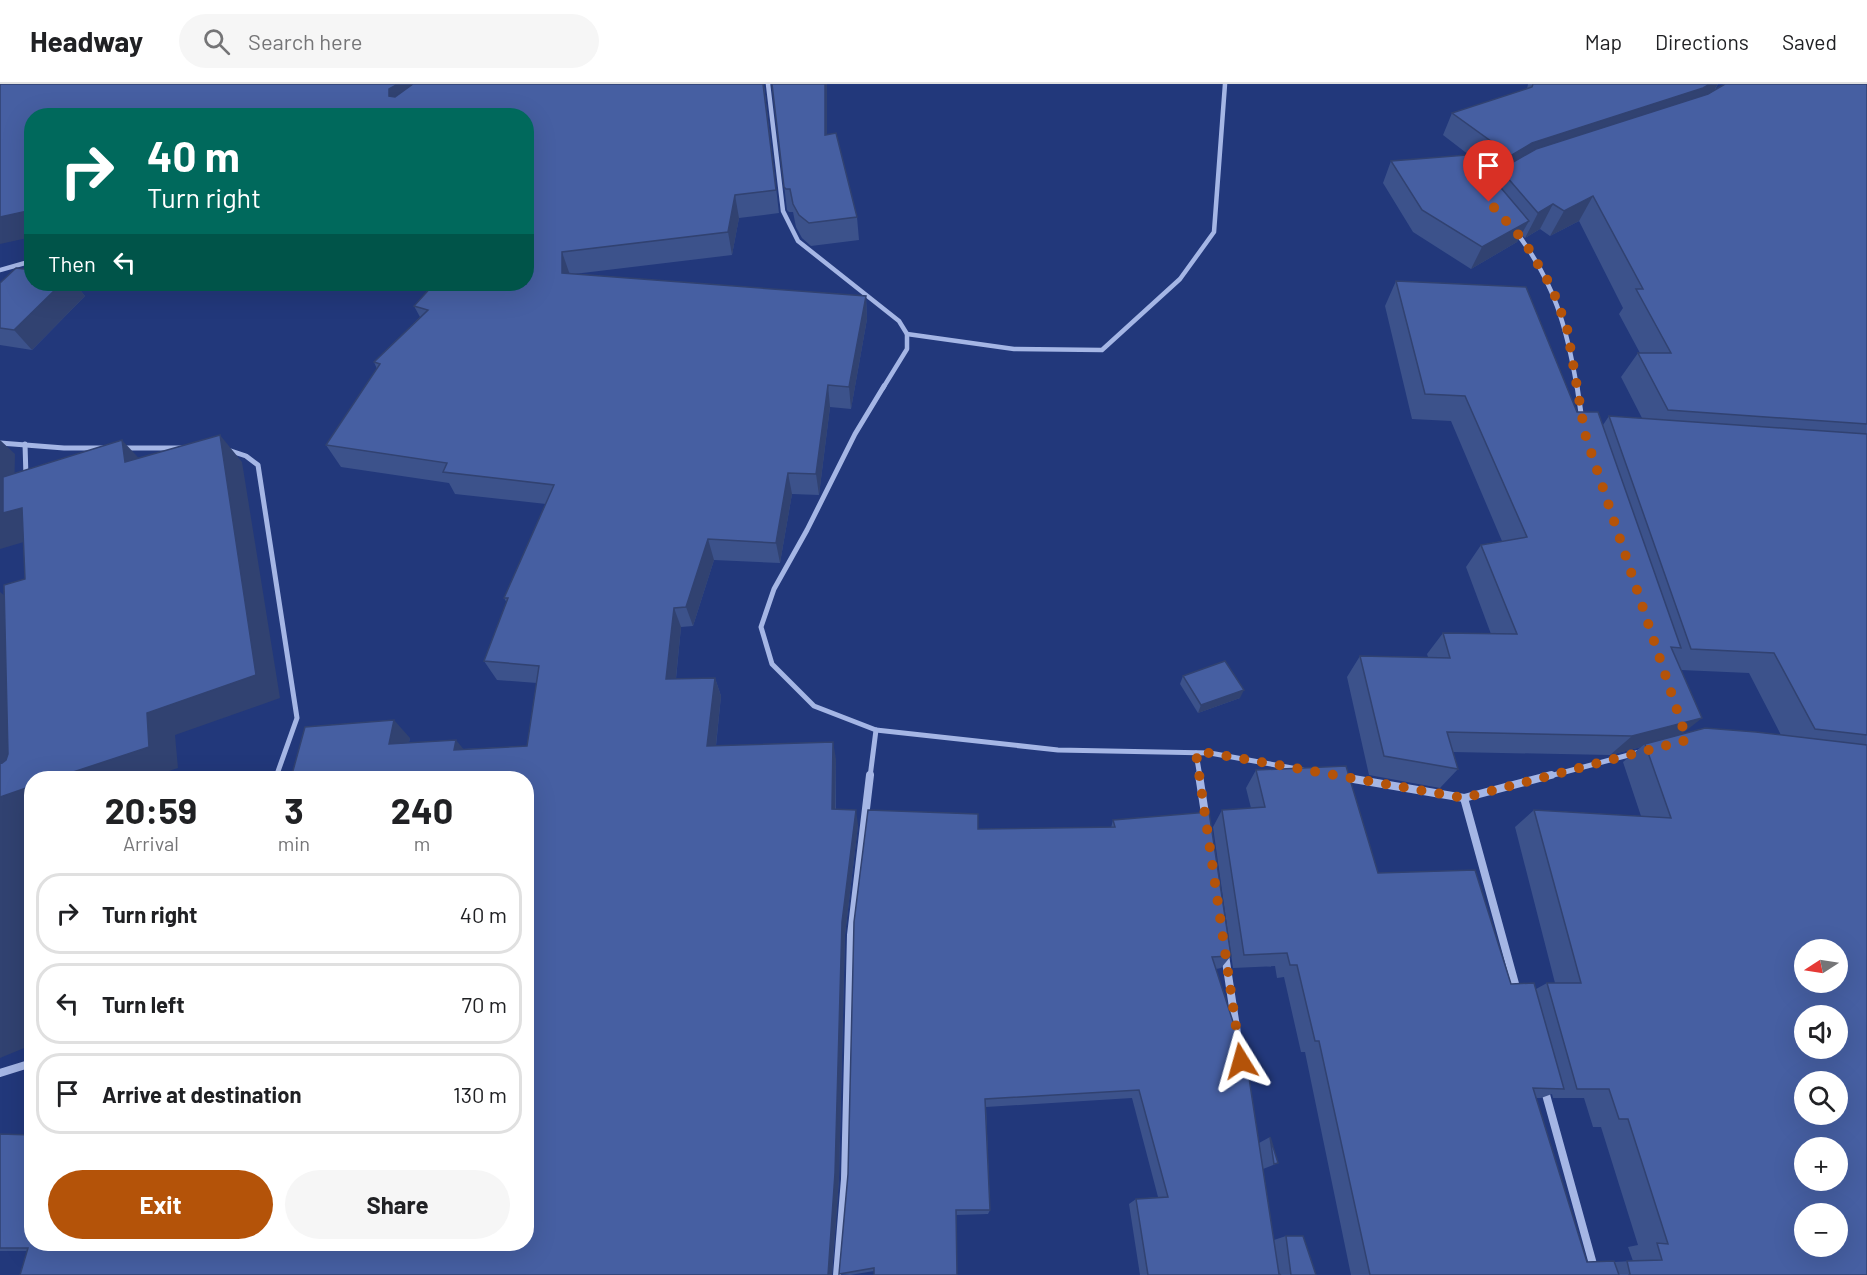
<!DOCTYPE html>
<meta charset="utf-8">
<style>
:root{--surface:#fff;--page:#f6f6f6;--text:#202124;--muted:#757577;--line:#e0e0e0;--accent:#b45309}
body{margin:0;font-family:Barlow,sans-serif;background:var(--page);color:var(--text);height:100vh;display:flex;flex-direction:column;font-size:22px;white-space:nowrap}
*{box-sizing:border-box;margin:0}
p{font-size:20px;color:var(--muted)}
.icon{flex:none;width:33px;height:33px;fill:none;stroke:currentColor;stroke-width:2;stroke-linecap:round;stroke-linejoin:round}
.map{position:relative;flex:1;overflow:hidden}
.side{position:absolute;left:24px;top:687px;width:510px;height:480px;display:flex;flex-direction:column;background:var(--surface);border-radius:24px;box-shadow:0 6px 24px #0002}
.side>*{flex:none}
.hud{position:absolute;left:24px;top:24px;width:510px;height:183px;border-radius:24px;box-shadow:0 6px 24px #0002;background:#00695c;color:#fff;overflow:hidden}
.needle{width:39px;rotate:258deg}
.tools{position:absolute;left:1794px;top:855px;display:grid;gap:12px}
.tools a{display:grid;place-items:center;width:54px;height:54px;border-radius:50%;background:var(--surface);box-shadow:0 6px 24px #0002;font-size:30px}
.pin{position:absolute;display:grid;place-items:center;width:51px;height:51px;color:#fff;margin:-62px -26px;border-radius:50% 50% 50% 0;rotate:-45deg;box-shadow:0 0 6px #0007}
.pin .icon{rotate:45deg}
.me{position:absolute;width:66px;margin:-33px;rotate:352deg;stroke-linejoin:round;filter:drop-shadow(0 0 4px #0008)}
.turn{display:flex;align-items:center;gap:21px;height:126px;padding:0 24px;font-size:27px}
.turn .icon{width:78px;height:78px;stroke-width:2.5}
.turn b{display:block;font-size:42px;line-height:51px}
.then{display:flex;align-items:center;height:57px;padding:0 24px;background:#0003;gap:12px;font-size:22px}
.eta{display:flex;justify-content:space-evenly;align-items:center;height:102px;text-align:center}
.eta b{font-size:36px;font-weight:700;line-height:42px}
.primary-button{display:flex;gap:12px;margin-top:auto;padding:12px 24px}
.primary-button a{flex:1;height:69px;border-radius:36px;background:var(--accent);color:#fff;font-size:24px;font-weight:700;line-height:69px;text-align:center}
.primary-button a+a{background:var(--page);color:var(--text)}
ul{padding:0;list-style:none}
li{display:flex;align-items:center;gap:18px;height:81px;margin:0 12px 9px;padding:0 12px;border:3px solid var(--line);border-radius:24px}
li div{flex:1}
li b{display:block;font-size:22px}
li em{font-style:normal}
header{display:flex;align-items:center;gap:36px;box-sizing:border-box;height:84px;padding:0 30px;background:var(--surface);border-bottom:2px solid var(--line)}
header strong{font-size:28px}
nav{display:flex;gap:33px;margin-inline-start:auto;font-size:21px}
.search{width:420px;height:54px;background:var(--page);display:flex;align-items:center;gap:15px;box-sizing:border-box;padding:0 21px;border-radius:33px;color:var(--muted);font-size:22px}
.map>svg:first-child{display:block}
.lines{fill:none;stroke-linecap:round;stroke-linejoin:round}
.street-far2{stroke:#a5b6e5;stroke-width:4.5}
.street-far1{stroke:#a5b6e5;stroke-width:5}
.street{stroke:#a5b6e5;stroke-width:8}
.wall{fill:#3c528b;fill-rule:evenodd}
.shaded-wall{fill:#314271}
.building{fill:#465fa2;stroke:#314271;stroke-width:1.5;fill-rule:evenodd}
.route{stroke:#b45309;stroke-width:10;stroke-dasharray:0 18}
</style>
<header>
<strong>Headway</strong>
<div class="search"><svg class="icon" aria-label="search" viewBox="0 0 24 24"><circle cx="10" cy="10" r="6"/><path d="M15 15l6 6"/></svg>Search here</div>
<nav><a>Map</a><a>Directions</a><a>Saved</a></nav>
</header>
<div class="map">
<svg width="1867" height="1191" viewBox="0 0 1867 1191">
<rect width="100%" height="100%" fill="#22387b"/>
<g class="lines">
<g class="street-far2">
<path d="M 768,0 L 783,127 L 798,157 L 899,237 L 907,250 L 907,265 L 883,304"/>
<path d="M 1516,148 C 1554,197 1567,244 1577,304"/>
<path d="M 0,186 L 32,177"/>
<path d="M 907,250 L 1014,265 L 1102,266 L 1180,195 L 1214,148 L 1225,0"/>
</g>
<g class="street-far1">
<path d="M 884,302 L 855,350 L 807,446 L 774,505 L 761,543 L 772,580 L 814,622 L 876,646 L 1058,666 L 1210,669 L 1303,686"/>
<path d="M 1577,302 L 1582,336"/>
<path d="M 0,359 L 64,364 L 104,364"/>
<path d="M 25,360 L 26,393"/>
<path d="M 123,364 L 182,364"/>
<path d="M 225,365 L 246,372 L 258,381 L 297,634 L 276,693"/>
<path d="M 1196,669 L 1200,693"/>
<path d="M 870,693 L 876,646"/>
<path d="M 1546,693 L 1640,668"/>
</g>
<g class="street">
<path d="M 1199,691 L 1206,736"/>
<path d="M 1342,693 L 1464,714 L 1551,691"/>
<path d="M 276,694 L 277,691"/>
<path d="M 1464,714 L 1517,907"/>
<path d="M 1225,871 L 1238,956"/>
<path d="M 0,989 L 32,979"/>
<path d="M 1545,1007 L 1596,1191"/>
<path d="M 837,1191 L 845,1095 L 851,851 L 870,691"/>
</g>
</g>
<g class="wall">
<path d="M 0,0 L 764,1 L 779,129 L 739,134 L 732,171 L 574,190 L 866,212 L 867,235 L 851,325 L 830,323 L 819,411 L 792,410 L 780,479 L 714,476 L 693,542 L 681,543 L 676,595 L 715,594 L 721,612 L 716,662 L 836,675 L 836,725 L 858,741 L 845,851 L 839,1095 L 832,1191 L 20,1191 L 27,1167 L 0,1167 L 0,1050 L 526,1160 L 291,694 L 410,654 L 409,658 L 464,665 L 527,662 L 537,599 L 497,596 L 484,577 L 507,519 L 504,514 L 546,420 L 455,410 L 449,399 L 341,383 L 326,361 L 377,285 L 374,278 L 420,233 L 414,222 L 526,200 L 526,32 Z"/>
<path d="M 772,0 L 827,50 L 857,133 L 859,156 L 811,162 L 802,154 L 796,143 L 793,128 L 789,128 L 787,126 Z"/>
<path d="M 1528,0 L 1718,0 L 1715,6 L 1867,0 L 1867,1191 L 1351,1191 L 1305,968 L 1301,968 L 1284,893 L 1277,894 L 1275,882 L 1233,884 L 1213,743 L 1222,726 L 1251,724 L 1246,704 L 1256,686 L 1511,900 L 1536,905 L 1547,899 L 1555,899 L 1515,743 L 1534,726 L 1641,732 L 1623,678 L 1641,663 L 1610,671 L 1453,668 L 1458,685 L 1440,704 L 1369,691 L 1347,593 L 1360,572 L 1428,573 L 1427,570 L 1443,549 L 1491,550 L 1466,483 L 1481,461 L 1502,457 L 1451,337 L 1412,335 L 1385,222 L 1396,197 L 1577,328 L 1603,341 L 1609,332 L 1642,334 L 1621,293 L 1638,269 L 1640,269 L 1619,230 L 1623,224 L 1579,137 L 1550,152 L 1540,145 L 1525,154 L 1521,150 L 1517,158 L 1471,185 L 1413,148 L 1383,99 L 1391,77 L 1469,71 L 1443,51 L 1452,29 L 1527,5 ZM 1503,91 L 1498,101 L 1496,98 L 1496,95 ZM 1681,586 L 1749,589 L 1781,651 L 1681,650 ZM 1552,1010 L 1553,1014 L 1584,1014 L 1593,1043 L 1601,1043 L 1638,1161 L 1628,1163 L 1633,1177 L 1614,1178 L 1587,1178 L 1536,1014 L 1541,1014 Z"/>
<path d="M 0,199 L 75,200 L 85,212 L 32,266 L 0,261 Z"/>
<path d="M 1183,592 L 1240,614 L 1198,629 L 1180,600 Z"/>
<path d="M 1113,736 L 1231,872 L 1221,884 L 1216,885 L 1259,1059 L 1270,1053 L 1278,1079 L 1263,1085 L 1274,1156 L 1286,1152 L 1316,1191 L 1140,1191 L 1129,1120 L 1136,1115 L 1158,1113 L 1132,1014 L 986,1023 L 990,1126 L 988,1130 L 956,1131 L 874,1187 L 850,1191 L 839,1190 L 978,745 L 1111,744 Z"/>
</g>
<g class="shaded-wall">
<path d="M 398,0 L 442,0 L 399,28 L 389,12 L 389,5 Z"/>
<path d="M 825,0 L 827,0 L 827,74 L 825,51 Z"/>
<path d="M 1710,0 L 1718,0 L 1709,14 L 1508,81 L 1503,91 L 1489,99 L 1500,78 L 1532,59 Z"/>
<path d="M 735,111 L 739,134 L 732,171 L 728,148 Z"/>
<path d="M 1593,112 L 1579,137 L 1550,152 L 1564,127 Z"/>
<path d="M 1553,120 L 1540,145 L 1525,154 L 1538,129 Z"/>
<path d="M 32,126 L 32,153 L 0,160 L 0,133 Z"/>
<path d="M 1529,137 L 1517,158 L 1471,185 L 1482,163 Z"/>
<path d="M 562,168 L 570,191 L 562,189 Z"/>
<path d="M 61,200 L 75,200 L 85,212 L 32,266 L 14,246 Z"/>
<path d="M 866,212 L 867,235 L 851,325 L 849,303 Z"/>
<path d="M 828,301 L 830,323 L 819,411 L 816,390 Z"/>
<path d="M 220,351 L 242,378 L 280,614 L 175,651 L 178,684 L 148,694 L 55,694 L 147,629 Z"/>
<path d="M 0,356 L 15,370 L 14,416 L 51,450 L 0,465 Z"/>
<path d="M 122,356 L 147,383 L 125,378 Z"/>
<path d="M 788,389 L 792,410 L 780,479 L 776,459 Z"/>
<path d="M 708,455 L 714,476 L 693,542 L 686,523 Z"/>
<path d="M 0,508 L 26,529 L 30,694 L 0,679 Z"/>
<path d="M 674,524 L 681,543 L 674,613 L 666,595 Z"/>
<path d="M 715,594 L 721,612 L 714,679 L 707,662 Z"/>
<path d="M 1244,606 L 1240,614 L 1198,629 L 1201,621 Z"/>
<path d="M 1702,634 L 1677,654 L 1645,660 L 1641,663 L 1610,671 L 1632,652 Z"/>
<path d="M 394,636 L 410,654 L 405,677 L 389,660 Z"/>
<path d="M 456,656 L 470,673 L 454,666 Z"/>
<path d="M 833,658 L 836,675 L 835,741 L 832,725 Z"/>
<path d="M 32,702 L 32,734 L 25,737 L 29,962 L 0,974 L 0,713 Z"/>
<path d="M 856,726 L 858,741 L 845,851 L 839,1095 L 832,1191 L 828,1191 L 842,838 Z"/>
</g>
<g class="building">
<path d="M 0,0 L 398,0 L 389,5 L 389,12 L 395,13 L 413,0 L 763,0 L 776,106 L 735,111 L 728,148 L 562,168 L 562,189 L 866,212 L 849,303 L 828,301 L 816,390 L 788,389 L 776,459 L 708,455 L 686,523 L 674,524 L 666,595 L 715,594 L 707,662 L 833,658 L 832,725 L 856,726 L 842,838 L 835,1089 L 828,1191 L 20,1191 L 28,1164 L 0,1164 L 0,1050 L 32,1051 L 32,1160 L 526,1160 L 526,694 L 291,694 L 305,643 L 394,636 L 389,660 L 456,656 L 454,666 L 527,662 L 539,582 L 484,577 L 508,514 L 504,514 L 554,401 L 443,388 L 447,379 L 326,361 L 380,280 L 374,278 L 428,226 L 414,222 L 434,200 L 526,200 L 526,32 L 32,32 L 32,126 L 0,133 Z"/>
<path d="M 772,0 L 825,0 L 825,51 L 836,49 L 857,133 L 809,139 L 799,131 L 793,120 L 790,105 L 786,105 L 784,103 Z"/>
<path d="M 1533,0 L 1710,0 L 1703,4 L 1532,59 L 1500,78 L 1496,98 L 1529,137 L 1482,163 L 1422,126 L 1391,77 L 1506,68 L 1452,29 L 1532,3 Z"/>
<path d="M 1725,0 L 1867,0 L 1867,340 L 1668,326 L 1638,269 L 1671,269 L 1636,205 L 1643,205 L 1593,112 L 1564,127 L 1553,120 L 1538,129 L 1506,92 L 1508,81 L 1536,65 L 1708,10 Z"/>
<path d="M 16,184 L 32,186 L 32,200 L 61,200 L 14,246 L 0,244 L 0,199 Z"/>
<path d="M 1396,197 L 1526,203 L 1577,328 L 1598,328 L 1681,564 L 1671,563 L 1702,634 L 1632,652 L 1447,648 L 1458,685 L 1384,672 L 1360,572 L 1450,574 L 1443,549 L 1517,550 L 1481,461 L 1527,453 L 1465,312 L 1425,310 Z"/>
<path d="M 1609,332 L 1867,350 L 1867,651 L 1815,645 L 1774,569 L 1691,565 Z"/>
<path d="M 220,351 L 256,591 L 147,629 L 149,663 L 55,694 L 32,694 L 32,702 L 0,713 L 0,678 L 2,679 L 6,676 L 8,670 L 4,501 L 25,495 L 22,424 L 3,429 L 3,393 L 122,356 L 125,378 Z"/>
<path d="M 1225,577 L 1244,606 L 1201,621 L 1183,592 Z"/>
<path d="M 1705,644 L 1756,648 L 1867,661 L 1867,1191 L 1629,1191 L 1630,1190 L 1627,1177 L 1662,1176 L 1657,1159 L 1668,1160 L 1628,1035 L 1619,1035 L 1609,1005 L 1577,1005 L 1547,899 L 1581,899 L 1534,726 L 1671,734 L 1645,660 ZM 1804,866 L 1838,866 L 1838,898 L 1804,898 ZM 1804,932 L 1838,932 L 1838,964 L 1804,964 ZM 1804,998 L 1838,998 L 1838,1030 L 1804,1030 ZM 1804,1064 L 1838,1064 L 1838,1096 L 1804,1096 ZM 1804,1130 L 1838,1130 L 1838,1162 L 1804,1162 Z"/>
<path d="M 1346,682 L 1378,789 L 1475,786 L 1511,900 L 1534,899 L 1564,1005 L 1533,1004 L 1587,1178 L 1614,1177 L 1619,1191 L 1370,1191 L 1319,957 L 1315,957 L 1297,881 L 1290,881 L 1287,869 L 1244,871 L 1222,726 L 1265,723 L 1256,686 Z"/>
<path d="M 868,726 L 978,730 L 978,745 L 1115,743 L 1113,736 L 1209,728 L 1231,872 L 1212,873 L 1247,981 L 1279,1190 L 1281,1191 L 1148,1191 L 1136,1115 L 1168,1113 L 1139,1006 L 985,1015 L 990,1126 L 956,1126 L 957,1191 L 874,1191 L 874,1184 L 839,1190 L 848,1090 L 854,838 Z"/>
<path d="M 1270,1053 L 1278,1079 L 1274,1080 Z"/>
<path d="M 1286,1152 L 1303,1152 L 1316,1191 L 1291,1191 Z"/>
</g>
<g class="lines">
<path class="route" d="M 1241,977 L 1196,669 L 1210,669 L 1464,714 L 1687,656 L 1585,350 L 1567,244 L 1552,204 L 1524,157 L 1489,118"/>
</g>
</svg>
<div class="tools">
<a><svg class="needle" viewBox="-14 -14 28 28"><path d="M0-13l5 13h-10z" fill="#e53935"/><path d="M0 13l5-13h-10z" fill="#757577"/></svg></a>
<a><svg class="icon" aria-label="sound" viewBox="0 0 24 24"><path d="M4 9h4l5-4v14l-5-4H4zM17 9q2 3 0 6"/></svg></a>
<a><svg class="icon" aria-label="search" viewBox="0 0 24 24"><circle cx="10" cy="10" r="6"/><path d="M15 15l6 6"/></svg></a>
<a>+</a>
<a>−</a>
</div>
<div class="pin" style="left:1489px;top:118px;background:#d93025"><svg class="icon" aria-label="arrive" viewBox="0 0 24 24"><path d="M6 21V4h12l-3 4 3 4H6"/></svg></div>
<svg class="me" style="left:1241px;top:977px" viewBox="-20 -20 40 40"><path d="M0-17L14 15 0 8-14 15z" fill="#b45309" stroke="#fff" stroke-width="4"/></svg>
<div class="hud">
<div class="turn"><svg class="icon" aria-label="right" viewBox="0 0 24 24"><path d="M7 20v-9h11M14 6l5 5-5 5"/></svg><div><b>40 m</b>Turn right</div></div>
<div class="then">Then<svg class="icon" aria-label="left" viewBox="0 0 24 24"><path d="M17 20v-9H6M10 6l-5 5 5 5"/></svg></div>
</div>
<section class="side">
<div class="eta">
<div><b>20:59</b><p>Arrival</p></div>
<div><b>3</b><p>min</p></div>
<div><b>240</b><p>m</p></div>
</div>
<ul>
<li><svg class="icon" aria-label="right" viewBox="0 0 24 24"><path d="M7 20v-9h11M14 6l5 5-5 5"/></svg><div><b>Turn right</b></div><em>40 m</em></li>
<li><svg class="icon" aria-label="left" viewBox="0 0 24 24"><path d="M17 20v-9H6M10 6l-5 5 5 5"/></svg><div><b>Turn left</b></div><em>70 m</em></li>
<li><svg class="icon" aria-label="arrive" viewBox="0 0 24 24"><path d="M6 21V4h12l-3 4 3 4H6"/></svg><div><b>Arrive at destination</b></div><em>130 m</em></li>
</ul>
<div class="primary-button"><a>Exit</a><a>Share</a></div>
</section>
</div>
